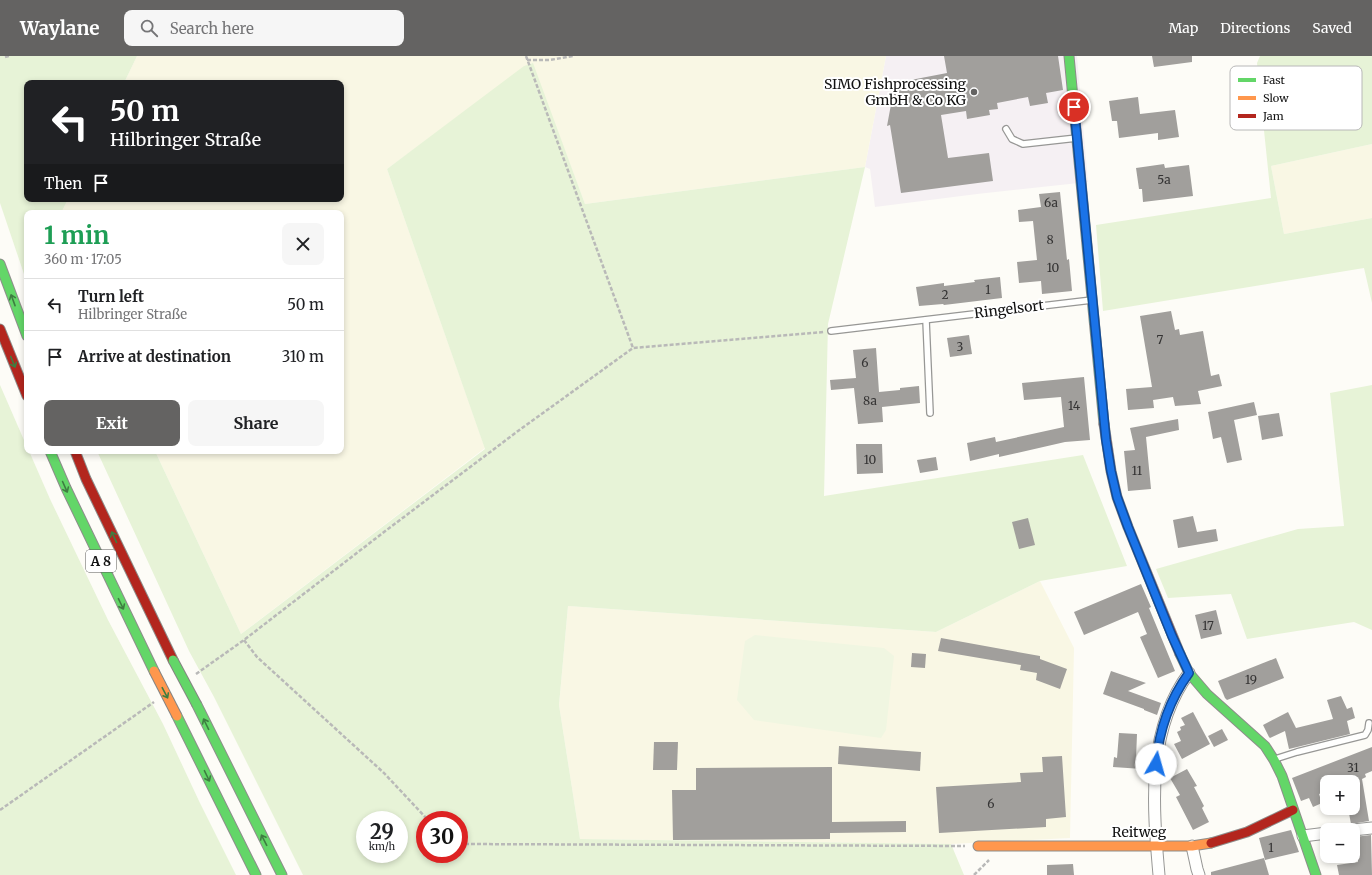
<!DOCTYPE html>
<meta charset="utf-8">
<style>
:root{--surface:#fff;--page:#f6f6f6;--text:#202124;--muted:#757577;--line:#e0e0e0;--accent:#646362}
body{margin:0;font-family:Merriweather,serif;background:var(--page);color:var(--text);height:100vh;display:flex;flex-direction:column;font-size:15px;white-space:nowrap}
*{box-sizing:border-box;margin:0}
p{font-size:13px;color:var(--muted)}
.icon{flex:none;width:22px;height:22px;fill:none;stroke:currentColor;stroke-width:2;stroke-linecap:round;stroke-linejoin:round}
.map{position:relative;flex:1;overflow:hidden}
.drawer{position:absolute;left:24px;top:154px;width:320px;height:244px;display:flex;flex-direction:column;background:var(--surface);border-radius:8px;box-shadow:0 2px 6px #0003}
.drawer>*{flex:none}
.guide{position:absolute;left:24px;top:24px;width:320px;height:122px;border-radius:8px;box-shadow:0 2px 6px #0003;background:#202124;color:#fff;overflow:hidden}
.controls{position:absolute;left:1320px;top:719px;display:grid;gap:8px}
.controls a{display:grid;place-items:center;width:40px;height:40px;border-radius:8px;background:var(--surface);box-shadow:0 2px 6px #0003;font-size:20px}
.speed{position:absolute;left:356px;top:755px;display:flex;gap:8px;font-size:20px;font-weight:700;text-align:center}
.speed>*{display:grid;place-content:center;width:52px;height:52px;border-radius:50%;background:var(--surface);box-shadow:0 2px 6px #0003;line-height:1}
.speed small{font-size:10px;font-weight:400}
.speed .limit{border:6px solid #d22;background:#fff;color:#111}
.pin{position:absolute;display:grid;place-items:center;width:34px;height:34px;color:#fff;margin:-17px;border:2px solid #fff;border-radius:50%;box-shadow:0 1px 4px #0007}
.me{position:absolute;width:44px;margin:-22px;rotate:7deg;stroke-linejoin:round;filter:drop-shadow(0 0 3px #0008)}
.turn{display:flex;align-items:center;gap:14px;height:84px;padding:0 20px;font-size:18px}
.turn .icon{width:52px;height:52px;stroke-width:2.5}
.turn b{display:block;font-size:28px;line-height:34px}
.then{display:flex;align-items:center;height:38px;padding:0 20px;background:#0003;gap:8px;font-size:15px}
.round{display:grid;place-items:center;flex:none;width:42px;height:42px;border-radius:8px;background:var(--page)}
.head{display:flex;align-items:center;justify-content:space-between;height:68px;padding:0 20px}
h1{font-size:24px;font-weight:700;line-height:30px;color:#1e9e55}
.action{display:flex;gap:8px;margin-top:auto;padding:8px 20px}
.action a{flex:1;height:46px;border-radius:8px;background:var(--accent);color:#fff;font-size:16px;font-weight:700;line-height:46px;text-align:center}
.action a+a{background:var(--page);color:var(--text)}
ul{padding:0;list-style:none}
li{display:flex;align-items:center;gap:12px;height:52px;padding:0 20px;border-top:1px solid var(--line)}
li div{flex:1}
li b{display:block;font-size:15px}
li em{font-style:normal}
header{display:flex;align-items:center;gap:24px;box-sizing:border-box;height:56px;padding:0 20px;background:var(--accent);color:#fff}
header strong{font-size:19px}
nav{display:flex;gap:22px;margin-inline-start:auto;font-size:14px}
.search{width:280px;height:36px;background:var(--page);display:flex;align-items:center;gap:10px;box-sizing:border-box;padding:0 14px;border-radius:8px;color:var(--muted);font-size:15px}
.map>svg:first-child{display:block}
.industrial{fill:#f5f0f3}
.farmland{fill:#f9f7e4}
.green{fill:#e7f3d7;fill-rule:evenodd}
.pitch{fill:#f0f6e1}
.building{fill:#a19f9c}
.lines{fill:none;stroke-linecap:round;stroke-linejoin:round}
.lane-casing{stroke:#979795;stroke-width:8}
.street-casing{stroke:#979795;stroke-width:13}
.fast-casing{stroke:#8e8d8b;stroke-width:11}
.slow-casing{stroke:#8e8d8b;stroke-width:11}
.jam-casing{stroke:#8e8d8b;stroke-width:11}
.path{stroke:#b9b9b8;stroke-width:2.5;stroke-dasharray:4 2;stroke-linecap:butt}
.lane{stroke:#fffffe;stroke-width:5.5}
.street{stroke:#fffffe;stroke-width:11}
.fast{stroke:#63d668;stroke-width:9}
.slow{stroke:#ff974d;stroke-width:9}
.jam{stroke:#b3261e;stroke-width:9}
.fast-bridge-casing{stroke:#858482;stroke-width:11;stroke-linecap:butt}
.slow-bridge-casing{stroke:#858482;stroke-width:11;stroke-linecap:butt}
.fast-bridge{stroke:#63d668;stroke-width:9}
.slow-bridge{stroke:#ff974d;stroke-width:9}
.oneway{stroke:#3e7d41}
.route-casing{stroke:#114b97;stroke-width:10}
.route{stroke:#1a73e8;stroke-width:7}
.poi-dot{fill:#646362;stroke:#fff;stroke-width:1.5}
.labels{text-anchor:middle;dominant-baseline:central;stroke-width:4;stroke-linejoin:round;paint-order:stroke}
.number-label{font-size:12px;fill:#353434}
.shield{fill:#fff;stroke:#585858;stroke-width:1}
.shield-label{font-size:13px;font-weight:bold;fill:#111}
.poi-label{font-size:14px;fill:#111;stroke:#fff;text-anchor:end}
.street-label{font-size:14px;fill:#111;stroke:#fff}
.key{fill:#fff;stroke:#b8b8b8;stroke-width:1}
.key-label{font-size:11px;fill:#111}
</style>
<header>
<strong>Waylane</strong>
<div class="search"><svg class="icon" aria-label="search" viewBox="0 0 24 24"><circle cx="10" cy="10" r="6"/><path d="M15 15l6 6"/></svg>Search here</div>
<nav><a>Map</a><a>Directions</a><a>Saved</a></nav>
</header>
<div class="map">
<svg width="1372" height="819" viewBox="0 0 1372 819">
<rect width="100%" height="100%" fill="#fdfcf7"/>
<path class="industrial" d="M 886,0 L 1077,0 L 1088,126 L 977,138 L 875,151 L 870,113 L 865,111 Z"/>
<g class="farmland">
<path d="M 137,0 L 886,0 L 865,111 L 585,148 L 532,7 L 387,113 L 485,392 L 241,578 L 155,395 L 341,395 L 341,157 L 61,157 L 68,143 L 341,143 L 341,27 L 124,27 Z"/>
<path d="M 1372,88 L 1372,162 L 1284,178 L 1271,110 Z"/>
<path d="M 1040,525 L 1074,592 L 1070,782 L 951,788 L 580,783 L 559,649 L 568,550 L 936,576 Z"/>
</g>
<g class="green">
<path d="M 0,0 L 137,0 L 124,27 L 27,27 L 27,143 L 68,143 L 61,157 L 27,157 L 27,227 L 0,147 Z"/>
<path d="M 1260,0 L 1372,0 L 1372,88 L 1271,110 L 1284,178 L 1372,162 L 1372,247 L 1364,212 L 1103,255 L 1096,169 L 1271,142 L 1257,7 Z"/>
<path d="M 533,7 L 585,148 L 865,111 L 828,268 L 824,440 L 1083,399 L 1127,510 L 1040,525 L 936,576 L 568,550 L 559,649 L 580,783 L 951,788 L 964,819 L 303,819 L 214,641 L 189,595 L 97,395 L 155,395 L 241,578 L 485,393 L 387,113 L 524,10 ZM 365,764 L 399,764 L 399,798 L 365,798 ZM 425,764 L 459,764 L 459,798 L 425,798 Z"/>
<path d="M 0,329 L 27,391 L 27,395 L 29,395 L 50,443 L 108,564 L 163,668 L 199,745 L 236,819 L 0,819 Z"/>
<path d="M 1372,329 L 1372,574 L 1354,566 L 1247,583 L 1231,538 L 1168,542 L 1156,513 L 1298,473 L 1344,470 L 1330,337 Z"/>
</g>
<path class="pitch" d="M 755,579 L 884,592 L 894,600 L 886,674 L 881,682 L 754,664 L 737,644 L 745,585 Z"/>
<g class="building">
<path d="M 944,0 L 1058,0 L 1063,34 L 1046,37 L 1048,47 L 1030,50 L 1028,41 L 997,47 L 998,53 L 989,54 L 990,59 L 967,63 L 966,55 L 941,59 L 948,102 L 989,97 L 993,125 L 901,137 L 890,69 L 887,70 L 895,27 L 947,17 Z"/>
<path d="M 1152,0 L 1192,0 L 1192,6 L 1154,11 Z"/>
<path d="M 1138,41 L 1140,58 L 1175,54 L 1179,81 L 1158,84 L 1158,77 L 1119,82 L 1117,65 L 1112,65 L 1109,45 Z"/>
<path d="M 1164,108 L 1165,112 L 1189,109 L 1193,140 L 1143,146 L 1142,133 L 1139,133 L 1136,112 Z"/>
<path d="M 1060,136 L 1067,204 L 1069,203 L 1072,235 L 1042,238 L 1041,225 L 1019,227 L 1017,206 L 1037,204 L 1033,165 L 1019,166 L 1018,154 L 1041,151 L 1039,138 Z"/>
<path d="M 1000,221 L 1002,242 L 944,249 L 943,248 L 919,250 L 916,231 L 944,227 L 944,230 L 975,226 L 974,224 Z"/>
<path d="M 1171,255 L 1175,274 L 1179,273 L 1180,279 L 1203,275 L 1211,320 L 1219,318 L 1222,330 L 1198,335 L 1201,348 L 1175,350 L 1173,341 L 1153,344 L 1154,352 L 1128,354 L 1126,333 L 1152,331 L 1140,260 Z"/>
<path d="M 969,279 L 972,298 L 950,301 L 947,282 Z"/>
<path d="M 876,292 L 879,336 L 900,334 L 900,332 L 919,330 L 920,347 L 882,351 L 883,366 L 858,368 L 854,332 L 831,334 L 830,324 L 856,322 L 853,294 Z"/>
<path d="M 1084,321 L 1090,384 L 1065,386 L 999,401 L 999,398 L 970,405 L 967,387 L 995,381 L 996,386 L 1064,371 L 1061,341 L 1024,344 L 1022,327 Z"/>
<path d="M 1254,346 L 1257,359 L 1234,364 L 1242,404 L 1227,407 L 1221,381 L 1213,383 L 1208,356 Z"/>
<path d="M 1279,357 L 1283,380 L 1262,384 L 1258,360 Z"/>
<path d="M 1178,363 L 1179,374 L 1146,381 L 1151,433 L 1128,435 L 1124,395 L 1135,394 L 1130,372 Z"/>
<path d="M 856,388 L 882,388 L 883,417 L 857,418 Z"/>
<path d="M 936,401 L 938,414 L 920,417 L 917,404 Z"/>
<path d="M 1193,460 L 1197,476 L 1216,473 L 1218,485 L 1178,492 L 1173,464 Z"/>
<path d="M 1028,462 L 1035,489 L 1019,493 L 1012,466 Z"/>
<path d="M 1141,528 L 1151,551 L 1149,552 L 1175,615 L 1158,622 L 1140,581 L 1147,578 L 1138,556 L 1084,579 L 1074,556 Z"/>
<path d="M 1216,554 L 1222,578 L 1201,583 L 1195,559 Z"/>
<path d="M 941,582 L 1040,600 L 1040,603 L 1067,613 L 1060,633 L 1036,624 L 1037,617 L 1020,614 L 1021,609 L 938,595 Z"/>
<path d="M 912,597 L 926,598 L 925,612 L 911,611 Z"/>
<path d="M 1276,602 L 1284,622 L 1227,644 L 1225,642 L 1218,625 Z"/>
<path d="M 1111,615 L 1146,627 L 1128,635 L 1161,647 L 1157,659 L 1144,654 L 1144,653 L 1103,638 Z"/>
<path d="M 1341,640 L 1347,653 L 1352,651 L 1355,662 L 1347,665 L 1350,678 L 1289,693 L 1285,675 L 1270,682 L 1269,681 L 1263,669 L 1288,656 L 1296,672 L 1333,663 L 1327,644 Z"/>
<path d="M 1193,656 L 1210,688 L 1182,703 L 1174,688 L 1181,685 L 1177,676 L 1181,674 L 1180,671 L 1185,669 L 1181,662 Z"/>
<path d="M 1222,673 L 1228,684 L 1214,691 L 1208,680 Z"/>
<path d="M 1119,677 L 1137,678 L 1136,703 L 1142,704 L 1142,713 L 1113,711 L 1114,701 L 1117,702 Z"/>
<path d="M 654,686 L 678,686 L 677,714 L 653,714 Z"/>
<path d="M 839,690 L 921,696 L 920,715 L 838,708 Z"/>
<path d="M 1372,691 L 1372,715 L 1365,718 L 1366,721 L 1362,723 L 1369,765 L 1351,768 L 1348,752 L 1353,752 L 1353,726 L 1320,726 L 1324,736 L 1319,738 L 1322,747 L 1313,751 L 1309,742 L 1301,745 L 1292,722 Z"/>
<path d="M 1062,700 L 1066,761 L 1046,763 L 1046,771 L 939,777 L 936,731 L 1021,726 L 1020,717 L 1043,716 L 1042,701 Z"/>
<path d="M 832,711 L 832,766 L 906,765 L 906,776 L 830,777 L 830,783 L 673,784 L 672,734 L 696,734 L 696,712 Z"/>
<path d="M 1187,713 L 1197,730 L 1194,731 L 1204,750 L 1202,752 L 1209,766 L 1193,774 L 1176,741 L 1180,739 L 1170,722 Z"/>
<path d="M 1291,774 L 1299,796 L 1265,804 L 1259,782 Z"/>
<path d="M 1371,779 L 1372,819 L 1339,819 L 1337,809 L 1358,806 L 1354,781 Z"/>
<path d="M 1264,802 L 1269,819 L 1211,819 L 1211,816 Z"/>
<path d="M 1073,808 L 1074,819 L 1047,819 L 1047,809 Z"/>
</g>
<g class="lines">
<g class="lane-casing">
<g id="lane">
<path d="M 1006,73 L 1012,83 L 1023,88 L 1077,82"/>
<path d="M 926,264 L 930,357"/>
<path d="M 831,275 L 1092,244"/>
<path d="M 1275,703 L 1297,696 L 1365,679 L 1368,674 L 1369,667"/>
</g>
</g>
<g class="street-casing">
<g id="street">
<path d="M 1353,774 L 1372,772"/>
<path d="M 1303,780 L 1327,777"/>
<path d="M 1192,790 L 1197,813 L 1199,819"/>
<path d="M 1159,819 C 1153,751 1146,675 1189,617"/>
</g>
</g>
<g class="fast-casing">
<g id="fast">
<path d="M 1069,0 L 1104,368"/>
<path d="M 0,208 L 27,280"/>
<path d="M 50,395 L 66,432 L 154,615"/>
<path d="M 1180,598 L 1189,617 L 1207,638 L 1265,690 L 1274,704 L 1282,720 L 1316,819"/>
<path d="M 197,649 L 282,819"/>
<path d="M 177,660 L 256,819"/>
</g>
</g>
<g class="slow-casing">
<path id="slow" d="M 978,790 L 1192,790 L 1211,787"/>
</g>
<g class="jam-casing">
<g id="jam">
<path d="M 0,273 L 27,340"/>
<path d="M 1104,368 L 1111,415 L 1117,441 L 1128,471 L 1180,598"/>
<path d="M 75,395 L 86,423 L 173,604"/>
<path d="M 1211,787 L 1247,776 L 1293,754"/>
</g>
</g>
<g class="path">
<path d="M 526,0 L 633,292"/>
<path d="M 5,1 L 9,0"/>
<path d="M 527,4 L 550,4 L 573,0"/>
<path d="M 244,584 L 257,601 L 384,717 L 428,764"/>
<path d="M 196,618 L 244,584 L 384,476 L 518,375 L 633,292 L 824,276"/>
<path d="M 0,754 L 154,646"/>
<path d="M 459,788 L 965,790"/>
<path d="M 974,819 L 989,804"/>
</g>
<use href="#lane" class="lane"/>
<use href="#street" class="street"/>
<use href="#fast" class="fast"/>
<use href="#slow" class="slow"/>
<use href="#jam" class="jam"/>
<g class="fast-bridge-casing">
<path id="fast-bridge" d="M 173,604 L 197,649"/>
</g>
<g class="slow-bridge-casing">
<path id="slow-bridge" d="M 154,615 L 177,660"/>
</g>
<use href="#fast-bridge" class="fast-bridge"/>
<use href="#slow-bridge" class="slow-bridge"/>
</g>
<defs><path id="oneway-shaft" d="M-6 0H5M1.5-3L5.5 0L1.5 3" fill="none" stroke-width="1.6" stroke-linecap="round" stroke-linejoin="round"/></defs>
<g class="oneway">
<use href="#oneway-shaft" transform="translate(13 244) rotate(-110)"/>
<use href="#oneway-shaft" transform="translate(13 306) rotate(68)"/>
<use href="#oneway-shaft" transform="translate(65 431) rotate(66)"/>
<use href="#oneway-shaft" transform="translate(114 481) rotate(-115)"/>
<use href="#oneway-shaft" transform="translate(121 548) rotate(64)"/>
<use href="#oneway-shaft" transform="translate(165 637) rotate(62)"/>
<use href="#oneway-shaft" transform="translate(206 668) rotate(-116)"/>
<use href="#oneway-shaft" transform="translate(207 720) rotate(64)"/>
<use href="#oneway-shaft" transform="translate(264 784) rotate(-117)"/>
</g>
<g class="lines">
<g class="route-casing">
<path id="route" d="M 1074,51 L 1106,384 L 1111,415 L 1117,441 L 1128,471 L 1172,580 L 1189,617 C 1170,643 1159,675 1156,708"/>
</g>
<use href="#route" class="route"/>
</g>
<circle class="poi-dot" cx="974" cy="36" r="4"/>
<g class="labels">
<g class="number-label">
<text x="1164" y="123">5a</text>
<text x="1051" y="146">6a</text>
<text x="1050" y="183">8</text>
<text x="1053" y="211">10</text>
<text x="988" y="233">1</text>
<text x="945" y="238">2</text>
<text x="1160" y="283">7</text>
<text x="960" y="290">3</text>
<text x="865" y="306">6</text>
<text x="870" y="344">8a</text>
<text x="1074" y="349">14</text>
<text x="870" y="403">10</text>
<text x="1137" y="414">11</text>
<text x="1208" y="569">17</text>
<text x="1251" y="623">19</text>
<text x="1353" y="711">31</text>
<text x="991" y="747">6</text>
<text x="1271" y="791">1</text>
</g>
<rect class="shield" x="86" y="494" width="30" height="22" rx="3"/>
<g class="shield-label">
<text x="101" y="505">A 8</text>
</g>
<g class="poi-label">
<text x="966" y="28">SIMO Fishprocessing<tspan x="966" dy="16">GmbH &amp; Co KG</tspan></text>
</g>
<g class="street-label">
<text transform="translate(1009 253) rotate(-7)">Ringelsort</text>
<text x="1139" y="776">Reitweg</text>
</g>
</g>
<rect x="1230" y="10" width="132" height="64" rx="6" class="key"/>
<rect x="1238" y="22" width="18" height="4" fill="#63d668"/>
<rect x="1238" y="40" width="18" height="4" fill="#ff974d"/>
<rect x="1238" y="58" width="18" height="4" fill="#b3261e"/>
<g class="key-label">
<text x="1263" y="28">Fast</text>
<text x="1263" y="46">Slow</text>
<text x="1263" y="64">Jam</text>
</g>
</svg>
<div class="controls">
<a>+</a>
<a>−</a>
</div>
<div class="speed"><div>29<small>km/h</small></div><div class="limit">30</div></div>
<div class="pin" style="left:1074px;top:51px;background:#d93025"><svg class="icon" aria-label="arrive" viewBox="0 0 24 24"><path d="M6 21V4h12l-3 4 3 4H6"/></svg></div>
<svg class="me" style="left:1156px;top:708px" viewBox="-20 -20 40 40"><circle r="19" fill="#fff"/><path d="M0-13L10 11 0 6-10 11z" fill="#1a73e8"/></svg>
<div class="guide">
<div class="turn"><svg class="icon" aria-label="left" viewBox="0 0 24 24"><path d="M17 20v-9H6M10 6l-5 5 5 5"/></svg><div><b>50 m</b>Hilbringer Straße</div></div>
<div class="then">Then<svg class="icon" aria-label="arrive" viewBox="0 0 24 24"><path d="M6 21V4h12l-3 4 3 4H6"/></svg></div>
</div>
<section class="drawer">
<div class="head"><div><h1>1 min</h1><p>360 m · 17:05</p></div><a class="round"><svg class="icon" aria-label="close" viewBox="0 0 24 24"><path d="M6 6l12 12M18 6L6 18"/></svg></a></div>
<ul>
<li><svg class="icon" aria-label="left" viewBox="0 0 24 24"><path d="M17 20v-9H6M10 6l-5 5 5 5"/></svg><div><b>Turn left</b><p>Hilbringer Straße</p></div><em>50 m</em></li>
<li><svg class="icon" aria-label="arrive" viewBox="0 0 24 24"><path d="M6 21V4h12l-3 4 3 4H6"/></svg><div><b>Arrive at destination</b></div><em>310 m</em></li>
</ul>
<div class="action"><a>Exit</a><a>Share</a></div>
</section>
</div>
